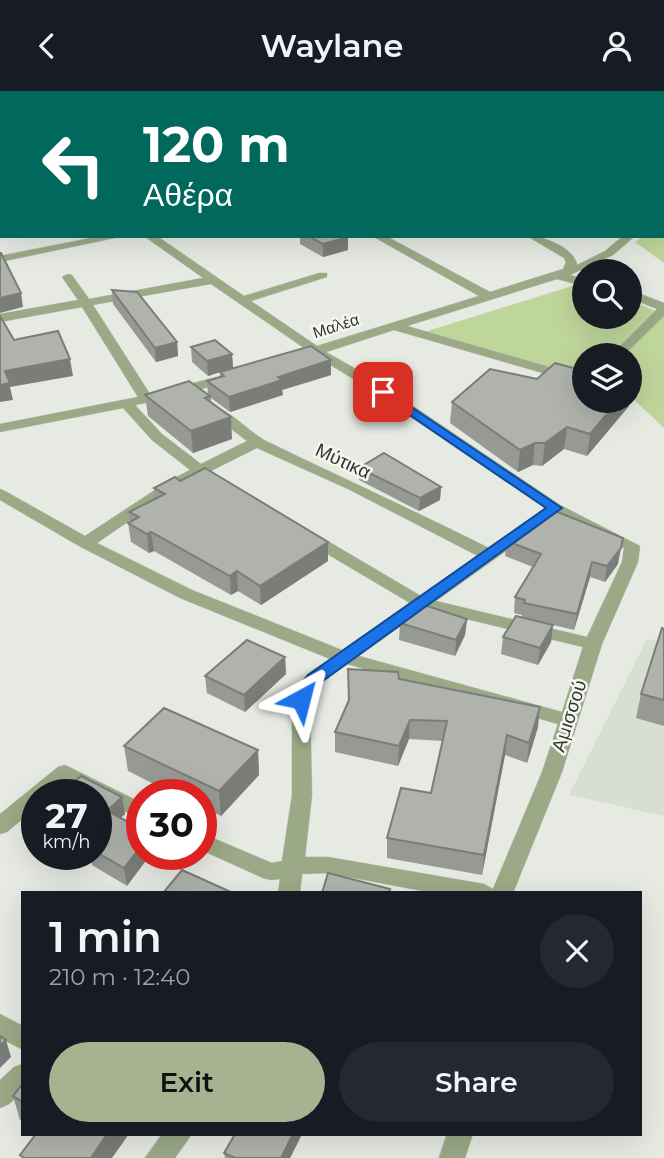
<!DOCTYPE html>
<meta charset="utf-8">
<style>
:root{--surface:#171b24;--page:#242831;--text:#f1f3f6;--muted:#9ea1a6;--accent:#a7b390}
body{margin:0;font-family:Montserrat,sans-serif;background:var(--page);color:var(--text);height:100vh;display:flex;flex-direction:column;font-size:26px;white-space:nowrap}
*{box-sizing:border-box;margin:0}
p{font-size:23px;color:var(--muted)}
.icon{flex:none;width:38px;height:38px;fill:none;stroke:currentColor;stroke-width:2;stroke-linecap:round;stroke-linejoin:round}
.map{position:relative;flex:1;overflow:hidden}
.drawer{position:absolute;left:21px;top:800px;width:621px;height:245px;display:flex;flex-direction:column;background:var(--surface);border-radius:0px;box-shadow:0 7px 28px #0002}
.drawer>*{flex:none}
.guide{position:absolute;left:0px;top:0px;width:665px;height:147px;box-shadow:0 7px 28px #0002;background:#00695c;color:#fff;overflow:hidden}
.controls{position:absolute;left:572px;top:168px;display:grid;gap:14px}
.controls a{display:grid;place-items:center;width:70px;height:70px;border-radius:50%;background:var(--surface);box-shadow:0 7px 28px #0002;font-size:35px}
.speed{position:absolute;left:21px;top:688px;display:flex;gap:14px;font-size:35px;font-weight:700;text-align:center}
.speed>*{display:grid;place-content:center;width:91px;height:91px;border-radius:50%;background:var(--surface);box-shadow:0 7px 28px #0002;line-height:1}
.speed small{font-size:18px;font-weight:400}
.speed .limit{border:10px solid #d22;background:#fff;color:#111}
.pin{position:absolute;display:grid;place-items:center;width:60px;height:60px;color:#fff;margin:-30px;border-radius:14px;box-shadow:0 4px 10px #0006}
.me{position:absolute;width:77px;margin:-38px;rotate:38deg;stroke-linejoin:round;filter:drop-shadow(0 0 5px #0008)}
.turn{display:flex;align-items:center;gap:24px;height:147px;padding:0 28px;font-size:32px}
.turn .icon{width:91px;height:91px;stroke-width:2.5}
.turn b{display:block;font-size:49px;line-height:60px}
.round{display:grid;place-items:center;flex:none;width:74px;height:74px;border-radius:37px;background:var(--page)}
.overview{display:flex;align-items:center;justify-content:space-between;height:119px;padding:0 28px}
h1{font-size:42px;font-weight:600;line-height:52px}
.action{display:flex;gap:14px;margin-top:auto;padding:14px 28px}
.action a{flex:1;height:80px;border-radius:42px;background:var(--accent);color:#111;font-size:28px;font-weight:600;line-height:80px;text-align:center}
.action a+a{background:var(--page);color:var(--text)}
header{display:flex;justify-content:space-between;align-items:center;height:91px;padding:0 28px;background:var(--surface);font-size:32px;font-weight:600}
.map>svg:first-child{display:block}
.built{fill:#d9dfd0}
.green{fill:#bfd69b}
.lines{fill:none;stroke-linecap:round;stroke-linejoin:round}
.stream{stroke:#7c9847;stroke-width:3.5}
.minor-casing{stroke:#c3c6c0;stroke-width:1}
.minor{fill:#9ba986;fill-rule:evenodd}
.wall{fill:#979994}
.shaded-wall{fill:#7b7d78}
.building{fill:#b0b2ac;stroke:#7b7d78;stroke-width:2}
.route{fill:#1a73e8;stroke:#114b97;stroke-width:2}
.labels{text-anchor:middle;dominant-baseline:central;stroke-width:5;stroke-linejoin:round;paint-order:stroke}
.far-street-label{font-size:16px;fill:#333432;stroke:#f4f7f0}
.street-label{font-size:19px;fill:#333432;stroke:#f4f7f0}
</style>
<header><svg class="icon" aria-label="back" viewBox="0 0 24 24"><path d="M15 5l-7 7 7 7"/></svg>Waylane<svg class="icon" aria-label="person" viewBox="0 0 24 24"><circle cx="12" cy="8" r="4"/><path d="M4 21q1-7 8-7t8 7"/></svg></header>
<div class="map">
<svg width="664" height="1067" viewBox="0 0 664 1067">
<rect width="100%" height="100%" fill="#e7eae3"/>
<path class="built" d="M 647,548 L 664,551 L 664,725 L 569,704 Z"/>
<g class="green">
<path d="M 664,137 L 664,172 L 635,151 L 643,145 L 663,145 Z"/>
<path d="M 572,195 L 584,198 L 584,226 L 630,226 L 630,210 L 664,223 L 664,337 L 630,305 L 630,264 L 584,264 L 584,292 L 418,243 Z"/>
</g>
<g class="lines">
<path class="stream" d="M 531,2 L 533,0"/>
<g class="minor-casing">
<g id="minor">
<path d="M 17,0 L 26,0 L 16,2 Z"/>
<rect x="505" y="0" width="8" height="2"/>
<path d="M 2,15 L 2,21 L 0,22 L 0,16 Z"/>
<path d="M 0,63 L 2,64 L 2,70 L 0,69 Z"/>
<rect x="663" y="128" width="1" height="6"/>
<path d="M 101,145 L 124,145 L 0,171 L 0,165 Z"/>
<path d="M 144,145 L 157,145 L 244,205 L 319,182 L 327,182 L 327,186 L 251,210 L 317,255 L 479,205 L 372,145 L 386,145 L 490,201 L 563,178 L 566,171 L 564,167 L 527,145 C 543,145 574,156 577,174 L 605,160 L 623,145 L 635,145 L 613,164 L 570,184 L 584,188 L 584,195 L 557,188 L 407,235 L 584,286 L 584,294 L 394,239 L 326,261 L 370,286 L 560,414 L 640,455 L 638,471 L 602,553 L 562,681 L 513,802 L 433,802 L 328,782 L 302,783 L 300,802 L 278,802 L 280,788 L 271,789 L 263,787 L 201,759 L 201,742 L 272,772 L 282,770 L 292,704 L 292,608 L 297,594 L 330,568 L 180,507 L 79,455 L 0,409 L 0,398 L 5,400 L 85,445 L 167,391 L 190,379 L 152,349 L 123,317 L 0,341 L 0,333 L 138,306 L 82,216 L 0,231 L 0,223 L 78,209 L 62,186 L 68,183 L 72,184 L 89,208 L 203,187 ZM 211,193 L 307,259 L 307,264 L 314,264 L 360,292 L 550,420 L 624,457 L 622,471 L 587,546 L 436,510 L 530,443 L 532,440 L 530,437 L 518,437 L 489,457 C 415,420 340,386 266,350 C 250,342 223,312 207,315 L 205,318 L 247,350 L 201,373 L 162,343 L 135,314 L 177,306 L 236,287 L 229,283 L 150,303 L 93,214 ZM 257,357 L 348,398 L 478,465 L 421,505 L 314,442 L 302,442 L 300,445 L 302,448 L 410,512 L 342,559 L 192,499 L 97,452 L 177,397 L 200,386 L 213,394 L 223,394 L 226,391 L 211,380 ZM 425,518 L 583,556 L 562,621 L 359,565 ZM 347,573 L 558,633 L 542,681 L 493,798 L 484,793 L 328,766 L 305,766 L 312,704 L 310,608 C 315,592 334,583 347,573 Z"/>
<path d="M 630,199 L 664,212 L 664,225 L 624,264 L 611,264 L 657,218 L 630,207 Z"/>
<path d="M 65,674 L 142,712 L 142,729 L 67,691 L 52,704 L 37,704 L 37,716 L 7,741 L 0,743 L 0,723 L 58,676 Z"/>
<path d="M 0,923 L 23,935 L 23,959 L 0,947 Z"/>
<path d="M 23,973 L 23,1001 L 9,1013 L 0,1017 L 0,989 L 14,976 Z"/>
<path d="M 162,1043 L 192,1043 L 175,1067 L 145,1067 Z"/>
<path d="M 447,1043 L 473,1043 L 465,1067 L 439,1067 Z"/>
</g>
</g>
<use href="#minor" class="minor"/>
</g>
<g class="wall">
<path d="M 300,145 L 347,145 L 348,159 L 323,166 L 300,153 Z"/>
<path d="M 112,199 L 177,251 L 178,265 L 156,271 L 113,213 Z"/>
<path d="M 191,256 L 232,263 L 233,277 L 331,269 L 331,284 L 282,299 L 283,304 L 230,321 L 211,307 L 211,311 L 232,348 L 193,362 L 148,325 L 145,304 L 208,304 L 207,290 L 220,286 L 220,281 L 208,285 L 192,271 Z"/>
<path d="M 452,311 L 629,315 L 587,365 L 564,358 L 542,375 L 533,374 L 518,381 L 450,332 Z"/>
<path d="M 359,377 L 441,396 L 440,409 L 419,420 L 359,389 Z"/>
<path d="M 180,390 L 328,470 L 261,514 L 238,500 L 231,504 L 154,460 L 149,462 L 131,451 L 128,432 L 130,431 L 129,421 L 155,408 L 154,397 Z"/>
<path d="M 507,450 L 618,473 L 605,491 L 590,486 L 574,539 L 553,534 L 551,551 L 538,574 L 501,563 L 503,546 L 522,526 L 522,524 L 514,522 L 515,506 L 533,476 L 505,465 Z"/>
<path d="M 467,528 L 465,544 L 455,565 L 399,549 L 400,532 Z"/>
<path d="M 664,538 L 664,635 L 636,627 L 641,603 Z"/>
<path d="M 285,566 L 286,583 L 245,621 L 207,602 L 205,585 Z"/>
<path d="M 348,578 L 399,588 L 538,636 L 527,672 L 505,664 L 482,784 L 387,767 L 387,747 L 431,702 L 443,650 L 409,648 L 398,675 L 335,661 L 335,641 L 348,612 Z"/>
<path d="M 124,655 L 258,659 L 259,684 L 221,725 L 201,715 L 201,704 L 176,704 L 128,680 Z"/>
<path d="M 96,704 L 122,706 L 125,723 L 120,727 L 127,795 L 92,774 L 90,763 L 96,763 Z"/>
<path d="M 23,992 L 23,1031 L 20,1029 L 13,1005 Z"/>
<path d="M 235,1043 L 302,1043 L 290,1067 L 225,1067 L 224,1062 Z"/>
</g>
<g class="shaded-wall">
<path d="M 348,146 L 348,159 L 323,166 L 323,153 Z"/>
<path d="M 21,202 L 23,216 L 0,222 L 0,207 Z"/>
<path d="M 177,251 L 178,265 L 156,271 L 155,257 Z"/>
<path d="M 232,263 L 233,277 L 208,285 L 207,270 Z"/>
<path d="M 70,268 L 73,285 L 10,296 L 13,309 L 0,311 L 0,294 L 5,280 Z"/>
<path d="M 331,269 L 331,284 L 282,299 L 283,304 L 230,321 L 229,306 L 278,286 Z"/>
<path d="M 618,310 L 630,310 L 629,315 L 587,365 L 590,343 Z"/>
<path d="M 231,326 L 232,348 L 193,362 L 191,340 Z"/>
<path d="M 567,336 L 564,358 L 542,375 L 545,352 Z"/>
<path d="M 535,352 L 533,374 L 518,381 L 520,359 Z"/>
<path d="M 441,396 L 440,409 L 419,420 L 420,407 Z"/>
<path d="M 151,441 L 154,460 L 149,462 L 147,443 Z"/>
<path d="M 623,447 L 618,473 L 605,491 L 607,475 Z"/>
<path d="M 328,451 L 328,470 L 261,514 L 260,495 Z"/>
<path d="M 592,471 L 590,486 L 574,539 L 577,523 Z"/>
<path d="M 237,480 L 238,500 L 231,504 L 230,485 Z"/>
<path d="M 467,528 L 465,544 L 455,565 L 456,549 Z"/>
<path d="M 553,534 L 551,551 L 538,574 L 540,557 Z"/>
<path d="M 285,566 L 286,583 L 245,621 L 244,604 Z"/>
<path d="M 540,616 L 538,636 L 527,672 L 529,652 Z"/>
<path d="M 410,629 L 409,648 L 398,675 L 399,655 Z"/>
<path d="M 507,644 L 505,664 L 482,784 L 484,764 Z"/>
<path d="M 258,659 L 259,684 L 221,725 L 219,700 Z"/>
<path d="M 122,706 L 125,723 L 109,737 L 107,720 Z"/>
<path d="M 142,754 L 142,763 L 151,763 L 127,795 L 124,777 Z"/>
<path d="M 6,949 L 11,966 L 0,977 L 0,955 Z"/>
<path d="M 107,1043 L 129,1043 L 112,1067 L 91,1067 Z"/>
<path d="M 293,1043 L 302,1043 L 290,1067 L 281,1067 Z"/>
</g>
<g class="building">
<path d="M 309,145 L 347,145 L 348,146 L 323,153 Z"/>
<path d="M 0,162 L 1,162 L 21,202 L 0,207 Z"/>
<path d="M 112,199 L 137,201 L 177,251 L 155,257 Z"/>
<path d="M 0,225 L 14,249 L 58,240 L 70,268 L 5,280 L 10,292 L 0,294 Z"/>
<path d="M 215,249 L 232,263 L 207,270 L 191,256 Z"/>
<path d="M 311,255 L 331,269 L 278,286 L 282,289 L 229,306 L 207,290 L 224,285 L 220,281 Z"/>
<path d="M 555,272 L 584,280 L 584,310 L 618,310 L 590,343 L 567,336 L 545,352 L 535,352 L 520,359 L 452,311 L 490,278 L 537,288 Z"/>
<path d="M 189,290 L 210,305 L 205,307 L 231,326 L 191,340 L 145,304 Z"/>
<path d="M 384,362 L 441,396 L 420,407 L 359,377 Z"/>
<path d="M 205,377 L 328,451 L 260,495 L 237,480 L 230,485 L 151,441 L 147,443 L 128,432 L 139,426 L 129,421 L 165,403 L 154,397 L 175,386 L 180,390 Z"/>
<path d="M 550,418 L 623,447 L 621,457 L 607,475 L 592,471 L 577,523 L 524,512 L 525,509 L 515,506 L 541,463 L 507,450 Z"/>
<path d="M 415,511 L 467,528 L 456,549 L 400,532 Z"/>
<path d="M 516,525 L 553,534 L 540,557 L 503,546 Z"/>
<path d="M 662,537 L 664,538 L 664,609 L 641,603 Z"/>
<path d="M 247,549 L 285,566 L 244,604 L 205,585 Z"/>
<path d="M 348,578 L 398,581 L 399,588 L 540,616 L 529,652 L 507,644 L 484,764 L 387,747 L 401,697 L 431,702 L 447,630 L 410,629 L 399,655 L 335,641 L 349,609 Z"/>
<path d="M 164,617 L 258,659 L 219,700 L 124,655 Z"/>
<path d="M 81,685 L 122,706 L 107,720 L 142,738 L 142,754 L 124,777 L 96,761 L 96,749 L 103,743 L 96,739 L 96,704 L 60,704 Z"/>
<path d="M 182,779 L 233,802 L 163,802 Z"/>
<path d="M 328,782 L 390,798 L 389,802 L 322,802 Z"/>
<path d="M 0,945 L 6,949 L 0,955 Z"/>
<path d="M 23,992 L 23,1011 L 13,1005 Z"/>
<path d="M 36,1043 L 107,1043 L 91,1067 L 24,1067 L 20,1064 Z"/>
<path d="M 235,1043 L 293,1043 L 281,1067 L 235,1067 L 224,1062 Z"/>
</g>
<path class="route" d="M 383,297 L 562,417 L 320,592 L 312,600 L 307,612 L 301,614 L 293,608 L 296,598 L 308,584 L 546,417 L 379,303 L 379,298 Z"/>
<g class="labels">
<g class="far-street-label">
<text transform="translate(336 235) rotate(-18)">Μαλέα</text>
</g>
<g class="street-label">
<text transform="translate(343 370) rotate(25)">Μύτικα</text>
<text transform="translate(569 625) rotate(-72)">Αμισσού</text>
</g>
</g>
</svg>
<div class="controls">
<a><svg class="icon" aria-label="search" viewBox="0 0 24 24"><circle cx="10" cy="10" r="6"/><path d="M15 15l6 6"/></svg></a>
<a><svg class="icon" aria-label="layers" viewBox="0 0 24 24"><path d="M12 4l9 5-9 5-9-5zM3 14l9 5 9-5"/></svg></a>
</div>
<div class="speed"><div>27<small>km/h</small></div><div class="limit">30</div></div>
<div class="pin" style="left:383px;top:301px;background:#d93025"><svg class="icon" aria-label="arrive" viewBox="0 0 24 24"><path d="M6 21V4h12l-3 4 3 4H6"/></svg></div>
<svg class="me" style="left:301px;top:608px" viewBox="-20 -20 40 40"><path d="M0-17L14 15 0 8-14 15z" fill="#1a73e8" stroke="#fff" stroke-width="4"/></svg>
<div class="guide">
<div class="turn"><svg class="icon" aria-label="left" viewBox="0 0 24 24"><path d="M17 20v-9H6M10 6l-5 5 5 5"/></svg><div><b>120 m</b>Αθέρα</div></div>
</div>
<section class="drawer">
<div class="overview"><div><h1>1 min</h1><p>210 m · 12:40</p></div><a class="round"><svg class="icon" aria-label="close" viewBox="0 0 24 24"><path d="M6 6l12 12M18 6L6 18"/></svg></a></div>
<div class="action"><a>Exit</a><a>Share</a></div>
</section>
</div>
